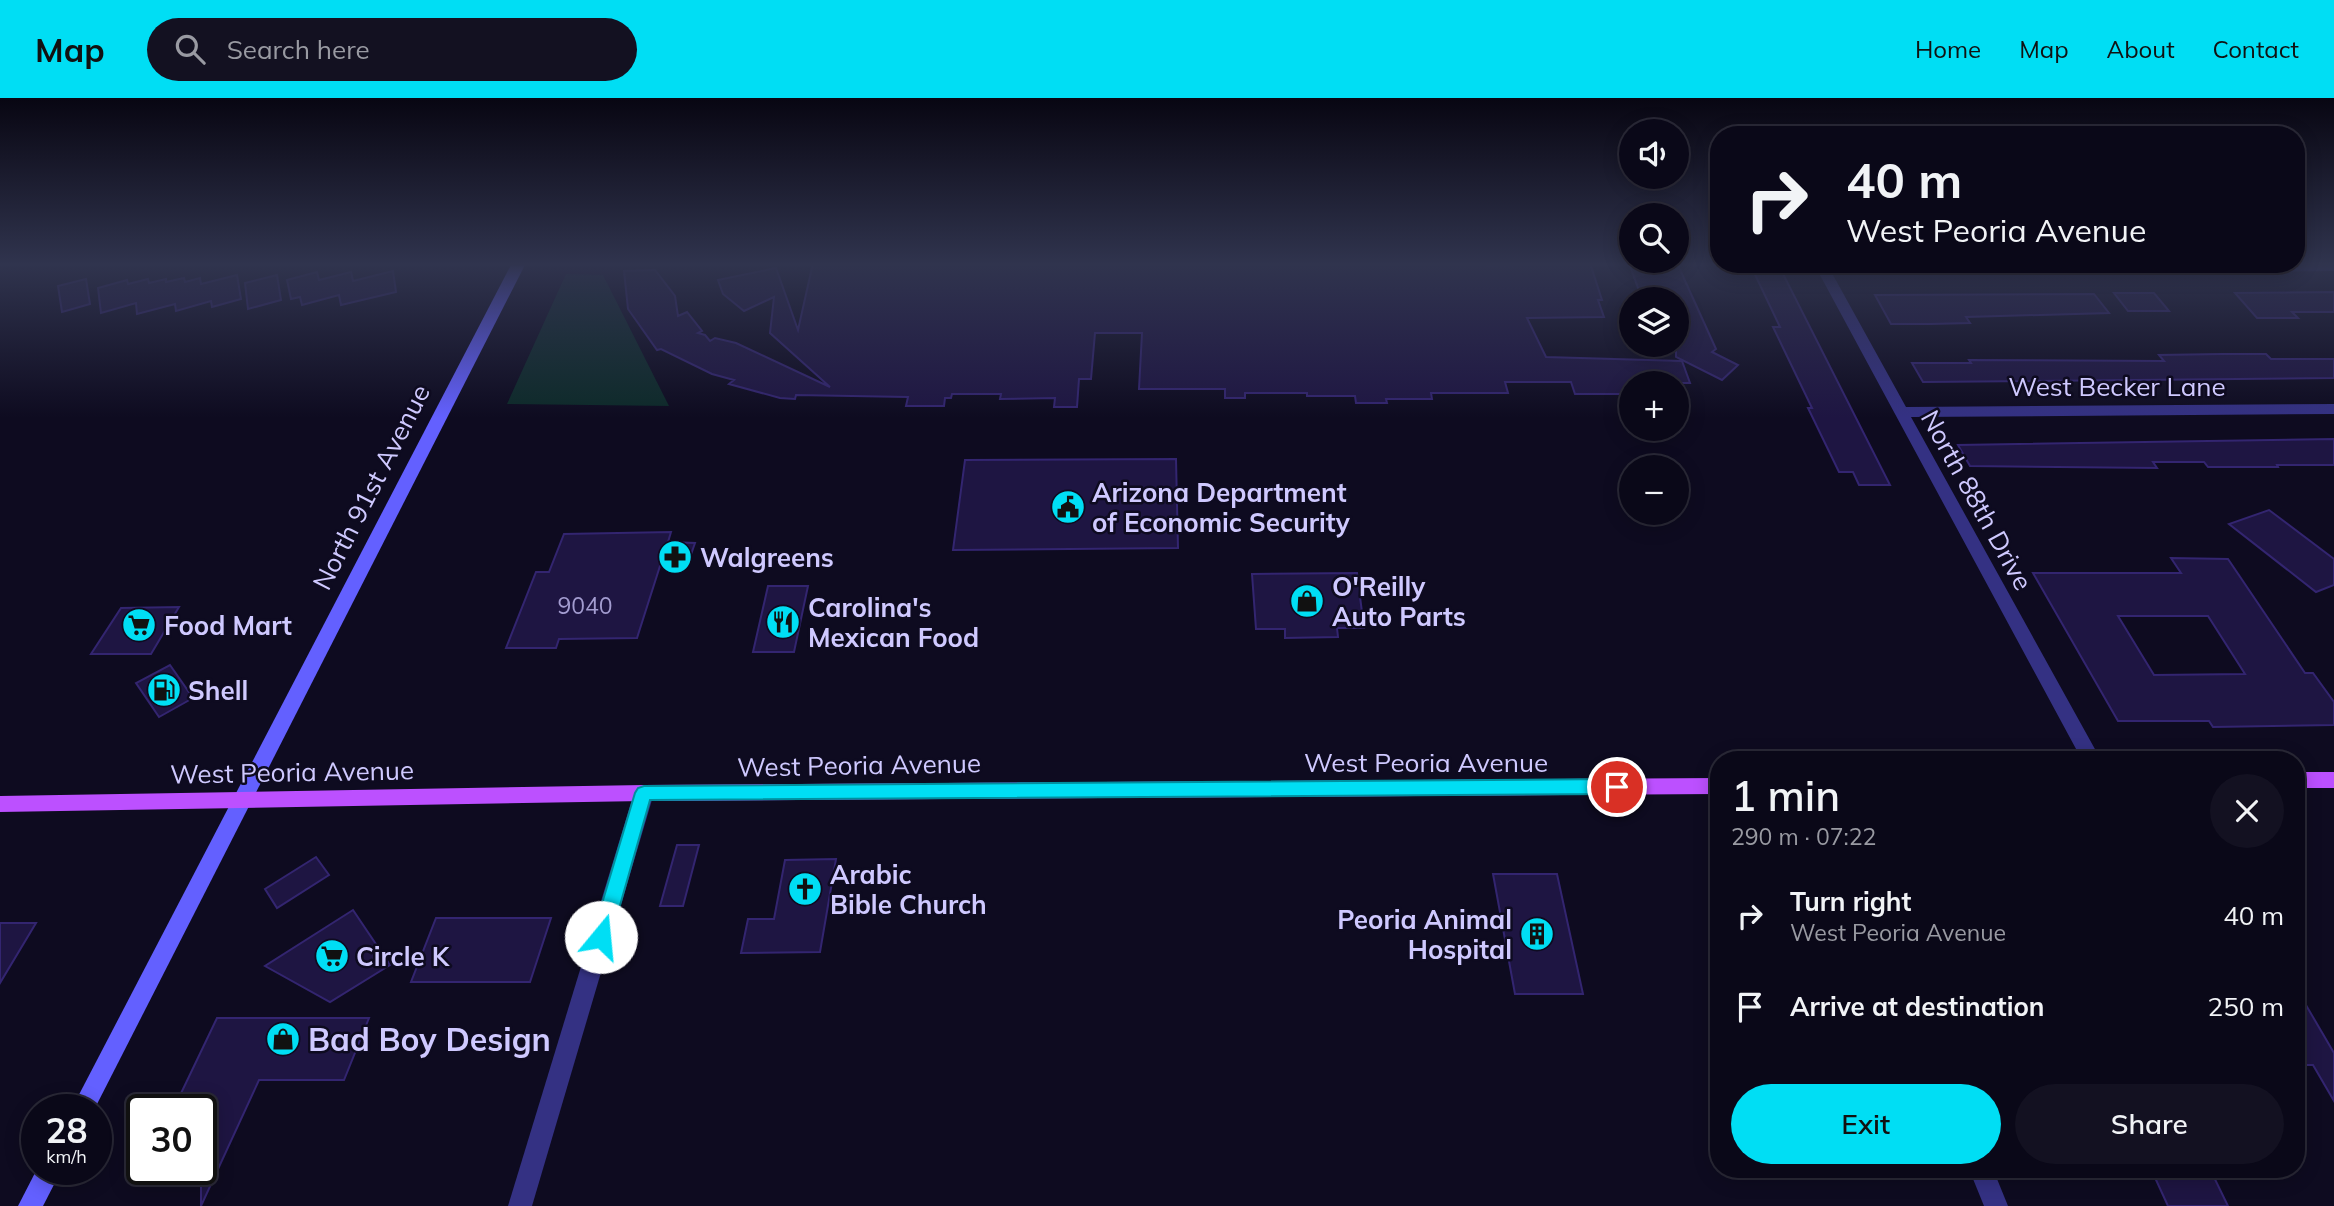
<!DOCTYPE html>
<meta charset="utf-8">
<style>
:root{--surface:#0a0818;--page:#131121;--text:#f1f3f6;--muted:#999aa2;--line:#2a2937;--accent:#00def4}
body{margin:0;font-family:Mulish,sans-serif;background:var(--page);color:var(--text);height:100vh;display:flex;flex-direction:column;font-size:26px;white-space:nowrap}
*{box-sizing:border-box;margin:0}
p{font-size:23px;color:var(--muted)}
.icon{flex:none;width:38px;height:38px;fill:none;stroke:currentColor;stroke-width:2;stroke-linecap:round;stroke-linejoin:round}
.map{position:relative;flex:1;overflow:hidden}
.side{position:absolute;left:1710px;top:653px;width:595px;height:427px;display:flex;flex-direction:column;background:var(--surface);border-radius:28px;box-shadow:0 4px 18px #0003,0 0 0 2px var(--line)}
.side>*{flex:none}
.hud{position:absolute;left:1710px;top:28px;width:595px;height:147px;border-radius:28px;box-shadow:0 4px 18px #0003,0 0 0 2px var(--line);background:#0a0818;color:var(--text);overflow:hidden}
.controls{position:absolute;left:1619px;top:21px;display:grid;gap:14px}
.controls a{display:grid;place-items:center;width:70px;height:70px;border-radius:50%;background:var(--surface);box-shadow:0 4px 18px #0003,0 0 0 2px var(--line);font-size:35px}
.speed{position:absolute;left:21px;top:996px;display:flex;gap:14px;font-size:35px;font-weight:700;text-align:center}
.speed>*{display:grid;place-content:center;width:91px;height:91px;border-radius:50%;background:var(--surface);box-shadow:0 4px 18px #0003,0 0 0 2px var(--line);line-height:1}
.speed small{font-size:18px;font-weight:400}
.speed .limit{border:4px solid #111;border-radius:10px;background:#fff;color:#111}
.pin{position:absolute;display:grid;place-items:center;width:60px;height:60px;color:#fff;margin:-30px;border:4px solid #fff;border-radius:50%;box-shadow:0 2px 7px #0007}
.me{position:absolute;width:77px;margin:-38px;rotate:17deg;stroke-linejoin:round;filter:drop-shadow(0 0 5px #0008)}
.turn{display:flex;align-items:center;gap:24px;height:147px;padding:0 21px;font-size:32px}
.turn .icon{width:91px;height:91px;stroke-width:2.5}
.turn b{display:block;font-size:49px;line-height:60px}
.round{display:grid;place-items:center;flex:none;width:74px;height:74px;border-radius:37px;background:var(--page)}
.head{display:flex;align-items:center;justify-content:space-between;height:119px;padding:0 21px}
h1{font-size:42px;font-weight:600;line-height:52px}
.button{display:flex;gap:14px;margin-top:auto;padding:14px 21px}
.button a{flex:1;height:80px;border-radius:42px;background:var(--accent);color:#111;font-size:28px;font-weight:600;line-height:80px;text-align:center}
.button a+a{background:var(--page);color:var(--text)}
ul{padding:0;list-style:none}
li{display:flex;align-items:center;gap:21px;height:91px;padding:0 21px}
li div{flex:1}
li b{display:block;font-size:26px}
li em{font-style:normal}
header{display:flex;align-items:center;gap:42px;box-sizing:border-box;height:98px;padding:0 35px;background:var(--accent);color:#111}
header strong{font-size:33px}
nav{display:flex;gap:38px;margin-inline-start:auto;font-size:24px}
.search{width:490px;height:63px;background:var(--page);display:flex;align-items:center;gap:18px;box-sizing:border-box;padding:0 24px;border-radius:38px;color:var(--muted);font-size:26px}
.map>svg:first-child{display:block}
.green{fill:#0d2a29}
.building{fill:#1e1542;stroke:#332570;stroke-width:2;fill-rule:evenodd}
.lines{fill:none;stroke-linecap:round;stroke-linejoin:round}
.minor{fill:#343183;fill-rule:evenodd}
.secondary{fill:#6360ff;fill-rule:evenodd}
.primary{fill:#bc50ff;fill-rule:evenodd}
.route{fill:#00def4;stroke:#00909f;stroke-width:2}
.labels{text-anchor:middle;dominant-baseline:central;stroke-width:5;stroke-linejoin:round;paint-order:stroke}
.number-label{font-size:23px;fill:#a39cd0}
.street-label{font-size:26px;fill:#cfc9ff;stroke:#0e0b20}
.poi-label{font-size:26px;font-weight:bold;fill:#cfc9ff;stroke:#0e0b20;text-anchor:start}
.near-poi-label{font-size:32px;font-weight:bold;fill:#cfc9ff;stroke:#0e0b20;text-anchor:start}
</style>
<header>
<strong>Map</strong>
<div class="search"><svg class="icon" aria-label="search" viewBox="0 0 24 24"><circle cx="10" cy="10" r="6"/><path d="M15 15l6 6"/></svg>Search here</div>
<nav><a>Home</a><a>Map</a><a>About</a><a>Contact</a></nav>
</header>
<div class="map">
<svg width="2334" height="1108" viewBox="0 0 2334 1108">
<rect width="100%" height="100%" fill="#0e0b20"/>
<path class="green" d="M 566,176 L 603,177 L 669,308 L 507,306 Z"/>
<g class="building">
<path d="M 813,165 L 1486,165 L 1487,168 L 1590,165 L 1602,202 L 1598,202 L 1604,219 L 1527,220 L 1546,259 L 1682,263 L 1690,285 L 1631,285 L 1631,296 L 1575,296 L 1571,284 L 1505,284 L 1508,295 L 1431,295 L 1432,301 L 1386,301 L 1387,305 L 1356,305 L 1355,298 L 1307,298 L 1307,295 L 1245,295 L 1245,300 L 1225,300 L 1225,291 L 1139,291 L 1142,235 L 1095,235 L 1091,281 L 1079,281 L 1077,309 L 1054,309 L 1055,300 L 1000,301 L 1001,296 L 952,296 L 951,300 L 945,300 L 944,308 L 906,308 L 908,299 L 796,297 L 795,301 L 780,300 L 729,286 L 734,282 L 712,276 L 661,251 L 657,252 L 628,211 L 624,173 L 655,172 L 675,198 L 678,218 L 687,214 L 702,233 L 698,235 L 705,237 L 710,243 L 715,240 L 736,245 L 830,289 L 770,235 L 774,199 L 744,213 L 723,196 L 718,182 L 776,170 L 798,232 Z"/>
<path d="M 1677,165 L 1716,251 L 1712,254 L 1738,267 L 1722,282 L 1676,259 L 1676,201 L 1642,201 L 1630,168 L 1676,168 Z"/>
<path d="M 1750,166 L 1778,166 L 1890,387 L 1859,387 L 1853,374 L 1839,374 L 1808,310 L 1812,310 L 1773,229 L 1780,229 Z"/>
<path d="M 393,173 L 396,194 L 341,207 L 339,197 L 302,207 L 300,199 L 291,201 L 287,182 L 317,174 L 319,182 L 351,174 L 353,183 Z"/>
<path d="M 237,177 L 241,201 L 212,209 L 211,203 L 176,213 L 175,206 L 137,216 L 136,205 L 101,215 L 98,190 L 127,182 L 128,186 L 148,181 L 149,185 L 166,181 L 166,184 L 184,180 L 185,184 L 200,180 L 201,186 Z"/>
<path d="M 277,177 L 281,202 L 248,211 L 245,185 Z"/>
<path d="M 86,181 L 90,206 L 62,214 L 58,188 Z"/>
<path d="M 2334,194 L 2334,214 L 2292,214 L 2298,220 L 2257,220 L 2235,195 Z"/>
<path d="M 2114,195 L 2154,195 L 2169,213 L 2128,213 Z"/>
<path d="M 2094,196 L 2109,215 L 1966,219 L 1970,225 L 1930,226 L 1891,226 L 1875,197 Z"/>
<path d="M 2222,256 L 2266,256 L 2271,261 L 2334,261 L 2334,280 L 1923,284 L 1912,265 L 1971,265 L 1969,262 L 2164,263 L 2159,257 Z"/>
<path d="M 2334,341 L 2334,367 L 2277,367 L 2278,369 L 2208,369 L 2204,364 L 2153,364 L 2157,370 L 1970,368 L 1958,347 Z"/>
<path d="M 1176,361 L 1178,450 L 953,452 L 965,362 Z"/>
<path d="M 2269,412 L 2334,461 L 2334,487 L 2316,494 L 2229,426 Z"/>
<path d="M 671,434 L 668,444 L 695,445 L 687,468 L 660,468 L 637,540 L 559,541 L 556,550 L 506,550 L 536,474 L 549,474 L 564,436 Z"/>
<path d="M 2171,460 L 2228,461 L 2305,575 L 2313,575 L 2334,604 L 2334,627 L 2213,629 L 2209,623 L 2118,623 L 2033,475 L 2181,475 ZM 2118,518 L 2208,518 L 2245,576 L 2154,577 Z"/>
<path d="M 1357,475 L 1364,530 L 1337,530 L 1338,539 L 1285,540 L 1285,531 L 1256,531 L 1252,476 Z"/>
<path d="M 768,488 L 808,488 L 794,554 L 753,554 Z"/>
<path d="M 179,509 L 151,556 L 91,556 L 121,510 Z"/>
<path d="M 170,567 L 193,600 L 159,619 L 136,585 Z"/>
<path d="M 677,747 L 699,747 L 683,808 L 660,808 Z"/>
<path d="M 316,759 L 329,777 L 277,810 L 265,791 Z"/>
<path d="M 836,761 L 820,854 L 741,855 L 748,821 L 774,821 L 785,762 Z"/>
<path d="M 1493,776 L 1557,776 L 1583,896 L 1515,896 Z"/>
<path d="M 353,812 L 390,867 L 330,904 L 265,868 Z"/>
<path d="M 436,820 L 551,820 L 530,884 L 411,884 Z"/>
<path d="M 0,825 L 36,825 L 0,885 Z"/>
<path d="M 2296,890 L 2334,955 L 2334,1003 L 2313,967 L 2296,967 Z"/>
<path d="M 217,920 L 369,920 L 344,982 L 259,982 L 201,1108 L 201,1012 L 173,1012 Z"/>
<path d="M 2151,1071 L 2210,1071 L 2228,1108 L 2168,1108 Z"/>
</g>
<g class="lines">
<g class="minor">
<path d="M 2296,165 L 2334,165 L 2334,173 L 1833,177 L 1906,309 L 2334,306 L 2334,316 L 1911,319 L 2101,662 L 2082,662 L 1814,166 L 1827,166 L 1828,169 Z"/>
<path d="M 644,687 L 651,689 L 654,695 L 532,1108 L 508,1108 L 634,695 L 637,689 Z"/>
<path d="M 1969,1071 L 1993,1071 L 2008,1108 L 1984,1108 Z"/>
</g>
<g class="secondary">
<path d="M 512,165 L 526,165 L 94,1012 L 71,1012 Z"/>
<path d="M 37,1071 L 62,1071 L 43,1108 L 18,1108 Z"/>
</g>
<g class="primary">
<rect x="2296" y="674" width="38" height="16"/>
<path d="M 1718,680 L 1718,696 L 644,703 L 0,714 L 0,698 L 644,687 Z"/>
</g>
</g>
<linearGradient id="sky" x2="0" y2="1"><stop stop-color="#080612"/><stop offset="0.52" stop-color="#30344e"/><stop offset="1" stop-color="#30344e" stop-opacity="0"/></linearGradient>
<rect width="2334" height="320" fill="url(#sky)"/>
<path class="route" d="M 1617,681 L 1623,683 L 1626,689 L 1623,694 L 1617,696 L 650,702 L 611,839 L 608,845 L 601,848 L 595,845 L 592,839 L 635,695 L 638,690 L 644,688 Z"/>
<defs>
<g id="civic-disc" transform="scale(1.75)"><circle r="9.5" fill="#00def4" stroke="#0e0b20"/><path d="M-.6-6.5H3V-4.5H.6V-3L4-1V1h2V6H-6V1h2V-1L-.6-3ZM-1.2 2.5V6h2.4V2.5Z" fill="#111"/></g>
<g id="pharmacy-disc" transform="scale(1.75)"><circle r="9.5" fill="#00def4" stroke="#0e0b20"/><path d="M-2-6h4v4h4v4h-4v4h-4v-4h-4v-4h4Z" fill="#111"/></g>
<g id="shop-disc" transform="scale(1.75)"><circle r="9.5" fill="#00def4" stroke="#0e0b20"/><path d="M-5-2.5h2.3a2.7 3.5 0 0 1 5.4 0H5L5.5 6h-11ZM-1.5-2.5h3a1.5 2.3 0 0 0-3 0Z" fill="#111"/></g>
<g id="restaurant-disc" transform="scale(1.75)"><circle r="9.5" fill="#00def4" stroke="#0e0b20"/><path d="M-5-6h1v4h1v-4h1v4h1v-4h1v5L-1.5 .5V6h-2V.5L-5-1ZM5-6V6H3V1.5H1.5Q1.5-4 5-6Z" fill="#111"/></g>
<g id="supermarket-disc" transform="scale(1.75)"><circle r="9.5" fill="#00def4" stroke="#0e0b20"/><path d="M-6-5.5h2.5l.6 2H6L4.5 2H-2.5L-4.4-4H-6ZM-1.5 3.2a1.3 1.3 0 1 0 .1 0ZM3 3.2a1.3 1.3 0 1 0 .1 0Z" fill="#111"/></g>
<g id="fuel-disc" transform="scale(1.75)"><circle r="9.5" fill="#00def4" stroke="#0e0b20"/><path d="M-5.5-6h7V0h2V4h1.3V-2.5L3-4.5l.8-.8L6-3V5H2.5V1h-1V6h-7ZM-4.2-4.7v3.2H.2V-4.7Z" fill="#111"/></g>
<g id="church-disc" transform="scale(1.75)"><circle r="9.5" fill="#00def4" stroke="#0e0b20"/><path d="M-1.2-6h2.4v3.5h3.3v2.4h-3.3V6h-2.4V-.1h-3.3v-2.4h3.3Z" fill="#111"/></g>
<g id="building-disc" transform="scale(1.75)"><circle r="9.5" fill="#00def4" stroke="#0e0b20"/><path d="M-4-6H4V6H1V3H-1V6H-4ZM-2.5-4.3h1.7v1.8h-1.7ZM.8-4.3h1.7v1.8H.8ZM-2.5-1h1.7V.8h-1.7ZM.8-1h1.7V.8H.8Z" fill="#111"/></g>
</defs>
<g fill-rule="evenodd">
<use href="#civic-disc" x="1068" y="409"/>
<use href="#pharmacy-disc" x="675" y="459"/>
<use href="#shop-disc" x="1307" y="503"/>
<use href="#restaurant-disc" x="783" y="524"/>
<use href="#supermarket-disc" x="139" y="527"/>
<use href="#fuel-disc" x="164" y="592"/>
<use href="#church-disc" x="805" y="791"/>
<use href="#building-disc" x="1537" y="836"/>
<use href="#supermarket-disc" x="332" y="858"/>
<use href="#shop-disc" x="283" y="941"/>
</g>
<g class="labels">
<g class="number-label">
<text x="585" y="507">9040</text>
</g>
<g class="street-label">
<text x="2117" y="288">West Becker Lane</text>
<text transform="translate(371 389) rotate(-63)">North 91st Avenue</text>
<text transform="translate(1977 402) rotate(61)">North 88th Drive</text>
<text x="1426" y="664">West Peoria Avenue</text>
<text transform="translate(859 667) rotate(-1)">West Peoria Avenue</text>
<text transform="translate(292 674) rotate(-1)">West Peoria Avenue</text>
</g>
<g class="poi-label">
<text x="1092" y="394">Arizona Department<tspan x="1092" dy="30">of Economic Security</tspan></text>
<text x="700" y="459">Walgreens</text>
<text x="1332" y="488">O'Reilly<tspan x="1332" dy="30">Auto Parts</tspan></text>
<text x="808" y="509">Carolina's<tspan x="808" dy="30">Mexican Food</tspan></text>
<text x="164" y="527">Food Mart</text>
<text x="188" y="592">Shell</text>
<text x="830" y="776">Arabic<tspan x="830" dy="30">Bible Church</tspan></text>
<text x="1512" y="821" text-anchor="end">Peoria Animal<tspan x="1512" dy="30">Hospital</tspan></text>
<text x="356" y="858">Circle K</text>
</g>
<g class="near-poi-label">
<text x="308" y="941">Bad Boy Design</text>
</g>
</g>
</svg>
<div class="controls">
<a><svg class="icon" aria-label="sound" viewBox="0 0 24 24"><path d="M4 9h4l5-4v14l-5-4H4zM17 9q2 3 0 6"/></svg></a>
<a><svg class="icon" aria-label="search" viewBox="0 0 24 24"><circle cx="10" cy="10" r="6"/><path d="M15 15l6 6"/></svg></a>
<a><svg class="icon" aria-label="layers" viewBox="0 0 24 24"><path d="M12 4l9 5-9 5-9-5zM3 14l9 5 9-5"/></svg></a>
<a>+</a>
<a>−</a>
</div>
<div class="speed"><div>28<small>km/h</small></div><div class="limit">30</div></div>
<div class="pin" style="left:1617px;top:689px;background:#d93025"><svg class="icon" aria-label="arrive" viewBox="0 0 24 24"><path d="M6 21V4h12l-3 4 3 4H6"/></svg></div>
<svg class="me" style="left:601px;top:839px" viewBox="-20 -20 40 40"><circle r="19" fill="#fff"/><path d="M0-13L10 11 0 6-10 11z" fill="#00def4"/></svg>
<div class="hud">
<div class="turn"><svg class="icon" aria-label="right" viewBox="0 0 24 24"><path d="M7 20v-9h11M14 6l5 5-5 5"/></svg><div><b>40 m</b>West Peoria Avenue</div></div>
</div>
<section class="side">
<div class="head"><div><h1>1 min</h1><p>290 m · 07:22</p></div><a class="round"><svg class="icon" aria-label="close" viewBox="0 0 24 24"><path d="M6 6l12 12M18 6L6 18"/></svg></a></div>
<ul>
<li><svg class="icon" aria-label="right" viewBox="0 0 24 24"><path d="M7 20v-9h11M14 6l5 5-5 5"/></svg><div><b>Turn right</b><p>West Peoria Avenue</p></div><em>40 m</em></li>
<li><svg class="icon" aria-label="arrive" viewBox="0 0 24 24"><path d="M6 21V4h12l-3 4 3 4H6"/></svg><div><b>Arrive at destination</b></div><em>250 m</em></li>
</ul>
<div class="button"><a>Exit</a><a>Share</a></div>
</section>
</div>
